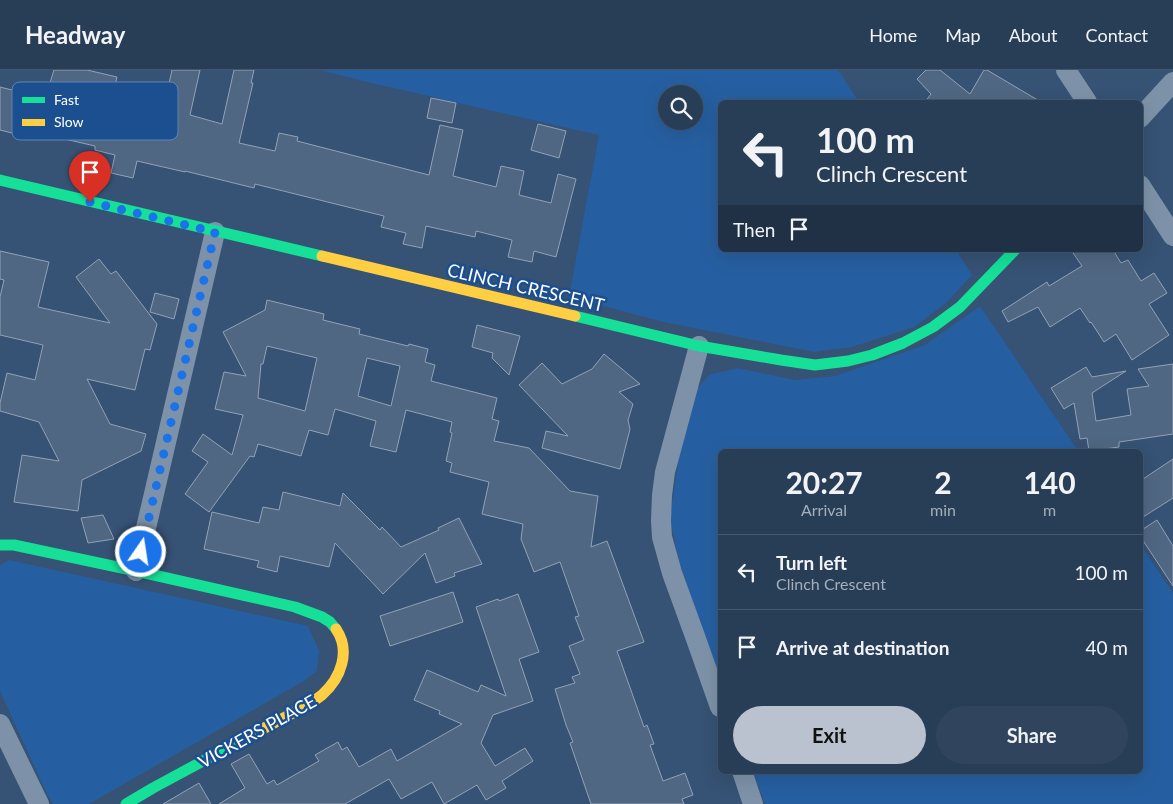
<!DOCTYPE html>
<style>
:root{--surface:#283e57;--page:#30455d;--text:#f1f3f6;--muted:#a5aeba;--line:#44576d;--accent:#b9c2ce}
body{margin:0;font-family:Lato,sans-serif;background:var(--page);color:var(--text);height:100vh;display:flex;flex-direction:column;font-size:19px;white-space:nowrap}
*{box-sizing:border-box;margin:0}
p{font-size:16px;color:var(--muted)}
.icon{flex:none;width:28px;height:28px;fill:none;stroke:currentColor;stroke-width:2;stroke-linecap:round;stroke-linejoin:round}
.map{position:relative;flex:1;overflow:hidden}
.details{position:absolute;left:718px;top:379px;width:425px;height:325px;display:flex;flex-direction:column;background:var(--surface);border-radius:8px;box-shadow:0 5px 20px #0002,0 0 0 1px var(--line)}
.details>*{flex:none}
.banner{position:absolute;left:718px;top:30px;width:425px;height:152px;border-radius:8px;box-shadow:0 5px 20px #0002,0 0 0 1px var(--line);background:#283e57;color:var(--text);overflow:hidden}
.buttons{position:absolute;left:658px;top:15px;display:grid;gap:10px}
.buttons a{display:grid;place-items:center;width:45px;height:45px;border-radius:50%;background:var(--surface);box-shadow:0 5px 20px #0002,0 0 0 1px var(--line);font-size:25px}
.pin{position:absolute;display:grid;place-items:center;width:42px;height:42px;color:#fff;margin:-51px -21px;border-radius:50% 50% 50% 0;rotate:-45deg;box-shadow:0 0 5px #0007}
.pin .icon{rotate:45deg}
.me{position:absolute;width:55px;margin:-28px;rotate:13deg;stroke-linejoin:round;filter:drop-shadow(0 0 4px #0008)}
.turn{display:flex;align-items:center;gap:18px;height:105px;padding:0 15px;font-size:22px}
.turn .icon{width:65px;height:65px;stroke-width:2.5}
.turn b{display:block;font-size:35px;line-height:42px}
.then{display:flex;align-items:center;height:48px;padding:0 15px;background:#0003;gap:10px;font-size:19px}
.eta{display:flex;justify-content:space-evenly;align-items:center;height:85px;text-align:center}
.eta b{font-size:30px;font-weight:700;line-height:35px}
.action{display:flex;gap:10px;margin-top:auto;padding:10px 15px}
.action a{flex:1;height:58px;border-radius:30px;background:var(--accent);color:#111;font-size:20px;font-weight:700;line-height:58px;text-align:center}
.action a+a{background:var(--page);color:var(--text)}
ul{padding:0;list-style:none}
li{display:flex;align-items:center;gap:15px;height:75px;padding:0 15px;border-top:1px solid var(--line)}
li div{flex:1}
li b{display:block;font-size:19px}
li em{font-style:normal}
header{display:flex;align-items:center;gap:30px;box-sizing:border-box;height:70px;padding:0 25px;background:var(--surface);border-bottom:1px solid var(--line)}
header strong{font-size:24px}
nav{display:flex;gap:28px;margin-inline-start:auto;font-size:18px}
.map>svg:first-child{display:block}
.green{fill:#265fa1;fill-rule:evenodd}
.building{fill:#506783;stroke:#92a2b6;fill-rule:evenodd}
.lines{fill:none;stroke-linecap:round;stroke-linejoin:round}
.street{stroke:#7d92a8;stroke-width:20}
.fast{stroke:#16e098;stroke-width:11}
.slow{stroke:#ffcf43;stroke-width:11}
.route{stroke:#1a73e8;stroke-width:9;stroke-dasharray:0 16.2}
.labels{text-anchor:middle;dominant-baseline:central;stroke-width:5;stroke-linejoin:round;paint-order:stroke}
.street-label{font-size:18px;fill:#fff;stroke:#1b4f8f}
.key{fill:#1b4f8f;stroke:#5f84b1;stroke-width:1}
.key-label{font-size:14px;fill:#fff}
</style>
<header>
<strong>Headway</strong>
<nav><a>Home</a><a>Map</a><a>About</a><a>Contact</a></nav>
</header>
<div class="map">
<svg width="1173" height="734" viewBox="0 0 1173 734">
<rect width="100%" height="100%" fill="#365274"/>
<g class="green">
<path d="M 320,0 L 838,0 L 859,32 L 720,32 L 720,180 L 956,180 L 972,205 L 946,233 L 914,257 L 852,277 L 814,282 L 664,252 L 569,227 L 599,65 L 363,11 ZM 666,24 L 694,24 L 694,51 L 666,51 Z"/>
<path d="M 980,236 L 1078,381 L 720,381 L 720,609 L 679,492 L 670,448 L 680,381 L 696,320 L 709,305 L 738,298 L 795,310 L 835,306 L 925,275 Z"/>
<path d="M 1140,474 L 1173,523 L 1173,734 L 765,734 L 753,701 L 1140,701 Z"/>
<path d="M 9,490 L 308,556 L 319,581 L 317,601 L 304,611 L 89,734 L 53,734 L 47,724 L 0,621 L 0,495 Z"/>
</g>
<g class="building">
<path d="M 54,0 L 87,0 L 117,7 L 112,27 L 163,40 L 172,0 L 200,0 L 190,45 L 222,54 L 234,0 L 254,0 L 251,13 L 253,13 L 239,73 L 275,81 L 279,63 L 298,67 L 297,71 L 429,105 L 440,55 L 463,60 L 453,106 L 496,117 L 501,96 L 524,101 L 519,125 L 551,133 L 558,104 L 576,109 L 556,187 L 534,181 L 532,192 L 508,187 L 512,170 L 476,161 L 475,167 L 426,156 L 422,178 L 403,174 L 406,163 L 381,157 L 384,146 L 255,114 L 254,118 L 185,101 L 185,102 L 137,91 L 133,108 L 111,103 L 115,85 L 95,80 L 95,76 L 17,58 L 16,64 L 0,60 L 0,17 L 44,28 L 47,15 L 49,16 Z"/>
<path d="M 926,0 L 940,0 L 970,24 L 984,0 L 987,0 L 1041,32 L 925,32 L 931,24 L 917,9 Z"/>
<path d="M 431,28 L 456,33 L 452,53 L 427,48 Z"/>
<path d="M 538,54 L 566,61 L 559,88 L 531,80 Z"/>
<path d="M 1071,180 L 1113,180 L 1121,193 L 1128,190 L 1141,211 L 1154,203 L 1167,223 L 1149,234 L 1169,265 L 1132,290 L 1116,264 L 1104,272 L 1091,252 L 1090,253 L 1080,238 L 1050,257 L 1038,237 L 1008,252 L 1002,241 L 1047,212 L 1049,216 L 1082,196 Z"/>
<path d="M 0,181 L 49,192 L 38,237 L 110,253 L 76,207 L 99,189 L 111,204 L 116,201 L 157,254 L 150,280 L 145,279 L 135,320 L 87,309 L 110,354 L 146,364 L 141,381 L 82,410 L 78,441 L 14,432 L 22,385 L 59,391 L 39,352 L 0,341 L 0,333 L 7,303 L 35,310 L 43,275 L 0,265 L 0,227 L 4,210 L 0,209 Z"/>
<path d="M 155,223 L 179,229 L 174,249 L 150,242 Z"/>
<path d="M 267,230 L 324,244 L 323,250 L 360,259 L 359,264 L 408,276 L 409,274 L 428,279 L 425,292 L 435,295 L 431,311 L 497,328 L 492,349 L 499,351 L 494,371 L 529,378 L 570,421 L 598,426 L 591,477 L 607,471 L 644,572 L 617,581 L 644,657 L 647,655 L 654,674 L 650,675 L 663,711 L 685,703 L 693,725 L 682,729 L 684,734 L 591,734 L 570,673 L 573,672 L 566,655 L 555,619 L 575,613 L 572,607 L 580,604 L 569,576 L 584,570 L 575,547 L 579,546 L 560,492 L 534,502 L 521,469 L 523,454 L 482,444 L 489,412 L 450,402 L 452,393 L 446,391 L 452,363 L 450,362 L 452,352 L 406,340 L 396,382 L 370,376 L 376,351 L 335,339 L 328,365 L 309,360 L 301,386 L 258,374 L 254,387 L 250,386 L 209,442 L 185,424 L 208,392 L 192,381 L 203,364 L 232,385 L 243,345 L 215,339 L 224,302 L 246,306 L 223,262 L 265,240 ZM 267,276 L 317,288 L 305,341 L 258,328 L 261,294 L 263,294 ZM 367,288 L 400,296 L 391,336 L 358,326 Z"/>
<path d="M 477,255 L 520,266 L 509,305 L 492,288 L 493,283 L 472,277 Z"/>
<path d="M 604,284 L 640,314 L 619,322 L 633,334 L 628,350 L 630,359 L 620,399 L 542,378 L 546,361 L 568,366 L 519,315 L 542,293 L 562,314 L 592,299 Z"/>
<path d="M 1173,294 L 1173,364 L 1119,372 L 1119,377 L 1089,381 L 1087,368 L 1080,369 L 1074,333 L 1064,339 L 1051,318 L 1086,297 L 1092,307 L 1126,301 L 1092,323 L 1096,351 L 1131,345 L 1127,319 L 1149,316 L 1138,299 Z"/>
<path d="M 1173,389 L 1173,428 L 1140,449 L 1140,411 Z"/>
<path d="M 283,422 L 340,436 L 343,423 L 380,460 L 382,457 L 401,477 L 439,460 L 438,458 L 459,448 L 482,494 L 454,503 L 455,506 L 436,513 L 425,483 L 383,524 L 335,473 L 329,497 L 280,486 L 277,502 L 257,497 L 259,491 L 204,479 L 212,442 L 259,453 L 263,437 L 279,440 Z"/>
<path d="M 103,445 L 114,469 L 88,473 L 81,448 Z"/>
<path d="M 1157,450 L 1173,476 L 1173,516 L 1140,466 L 1140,461 Z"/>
<path d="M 453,522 L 463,552 L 390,576 L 380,546 Z"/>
<path d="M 518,524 L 539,582 L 519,589 L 533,631 L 493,645 L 481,673 L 495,696 L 525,678 L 533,691 L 502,711 L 506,718 L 486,730 L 477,715 L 444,734 L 432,712 L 401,729 L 389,709 L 345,734 L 219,734 L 245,718 L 231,694 L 249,684 L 267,714 L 274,710 L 277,715 L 319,691 L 315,685 L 338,672 L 342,680 L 347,677 L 359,697 L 391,679 L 397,691 L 462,654 L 439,644 L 440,641 L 414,630 L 427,600 L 478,622 L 481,615 L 506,626 L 476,537 L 498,529 L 499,531 Z"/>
<path d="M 199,713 L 211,734 L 163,734 Z"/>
</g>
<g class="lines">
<g class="street">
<path d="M 1066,0 L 1087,32"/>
<path d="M 1140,48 L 1173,12"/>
<path d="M 1140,115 L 1173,166"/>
<path d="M 699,276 L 665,402 L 662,425 L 661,451 L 662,467 L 672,503 L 696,569 L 720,637"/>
<path d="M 136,501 L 215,162"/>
<path d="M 0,654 L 39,734"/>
<path d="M 742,701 L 753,734"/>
</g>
<g class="fast">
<path d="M 0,110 L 322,186"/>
<path d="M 575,246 L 699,276 L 781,290 L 815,295 L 848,291 L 872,285 L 903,273 L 933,257 L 960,237 L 1015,180"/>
<path d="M 0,475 L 14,475 L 136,501 L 295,537 L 322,547 L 330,552 L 336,559"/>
<path d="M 126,734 L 153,718 L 240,671"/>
</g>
<g class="slow">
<path d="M 322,186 L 575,246"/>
<path d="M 240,671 C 256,662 273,654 289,645 C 300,639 312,633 322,625 C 341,608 351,581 336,559"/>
</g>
</g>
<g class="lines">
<path class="route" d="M 90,132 L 215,162 L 141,482"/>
</g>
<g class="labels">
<g class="street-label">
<text transform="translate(526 217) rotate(13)">CLINCH CRESCENT</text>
<text transform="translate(257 661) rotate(-29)">VICKERS PLACE</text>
</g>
</g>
<rect x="12" y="12" width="166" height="58" rx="8" class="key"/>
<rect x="22" y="27" width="23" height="6" fill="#16e098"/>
<rect x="22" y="49" width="23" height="7" fill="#ffcf43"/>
<g class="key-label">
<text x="54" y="35">Fast</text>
<text x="54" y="57">Slow</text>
</g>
</svg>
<div class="buttons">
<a><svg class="icon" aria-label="search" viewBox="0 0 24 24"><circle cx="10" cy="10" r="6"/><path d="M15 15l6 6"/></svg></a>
</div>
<div class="pin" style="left:90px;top:132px;background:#d93025"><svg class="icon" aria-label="arrive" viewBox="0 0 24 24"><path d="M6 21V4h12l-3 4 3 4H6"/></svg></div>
<svg class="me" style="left:141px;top:482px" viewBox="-20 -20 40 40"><circle r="17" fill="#1a73e8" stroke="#fff" stroke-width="3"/><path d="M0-11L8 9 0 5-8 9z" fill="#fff"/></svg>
<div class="banner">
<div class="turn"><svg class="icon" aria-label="left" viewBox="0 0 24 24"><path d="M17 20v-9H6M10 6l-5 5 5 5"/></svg><div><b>100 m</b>Clinch Crescent</div></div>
<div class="then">Then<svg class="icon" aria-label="arrive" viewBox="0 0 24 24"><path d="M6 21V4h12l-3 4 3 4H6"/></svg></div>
</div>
<section class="details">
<div class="eta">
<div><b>20:27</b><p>Arrival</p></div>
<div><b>2</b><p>min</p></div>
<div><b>140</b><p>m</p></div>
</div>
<ul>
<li><svg class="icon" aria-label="left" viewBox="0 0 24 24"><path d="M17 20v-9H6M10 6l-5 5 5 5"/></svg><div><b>Turn left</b><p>Clinch Crescent</p></div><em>100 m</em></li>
<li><svg class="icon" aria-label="arrive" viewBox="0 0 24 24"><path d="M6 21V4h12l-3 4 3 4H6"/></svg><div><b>Arrive at destination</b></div><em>40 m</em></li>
</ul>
<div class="action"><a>Exit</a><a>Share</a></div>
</section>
</div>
